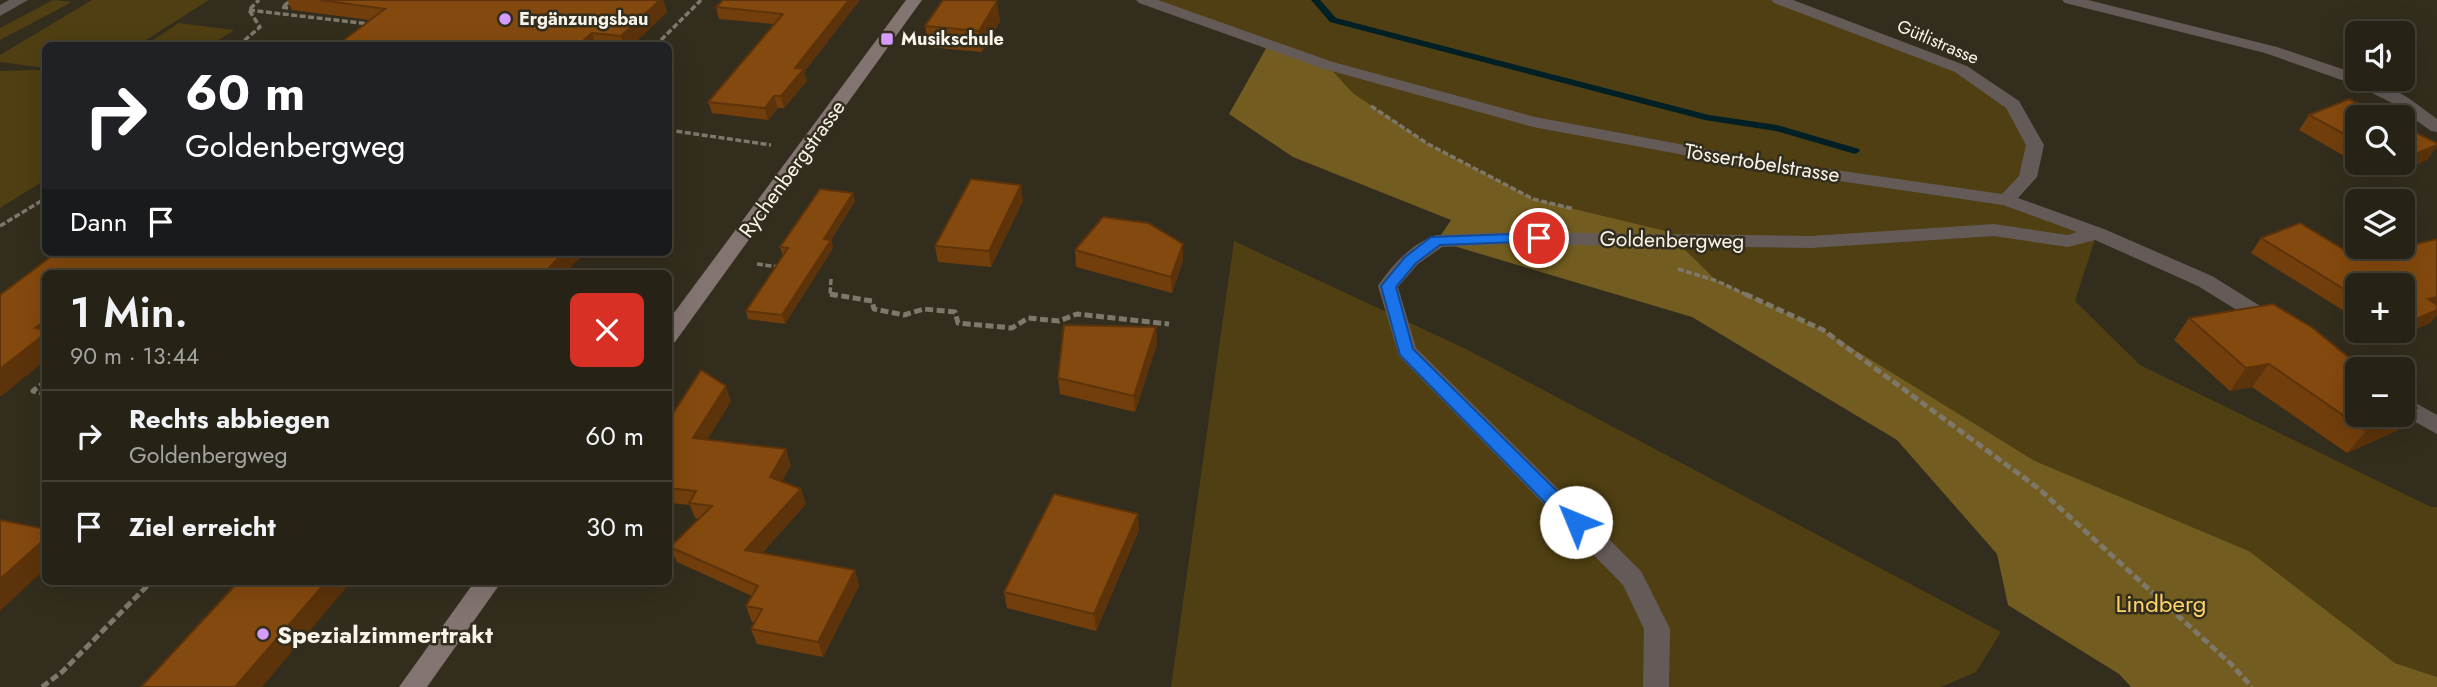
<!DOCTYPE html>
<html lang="de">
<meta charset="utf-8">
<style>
:root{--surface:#262216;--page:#322f23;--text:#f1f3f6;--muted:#a4a4a1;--line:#423f35}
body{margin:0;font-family:Jost,sans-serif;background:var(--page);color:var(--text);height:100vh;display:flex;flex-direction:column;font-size:26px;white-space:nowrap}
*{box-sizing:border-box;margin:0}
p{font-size:23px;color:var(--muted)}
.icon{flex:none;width:38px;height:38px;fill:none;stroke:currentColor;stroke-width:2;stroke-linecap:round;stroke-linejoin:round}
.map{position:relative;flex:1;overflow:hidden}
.panel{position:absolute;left:42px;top:270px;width:630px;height:315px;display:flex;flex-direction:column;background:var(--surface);border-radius:10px;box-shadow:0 7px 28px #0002,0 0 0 2px var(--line)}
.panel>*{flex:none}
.hud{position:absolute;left:42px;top:42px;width:630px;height:214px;border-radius:10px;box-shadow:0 7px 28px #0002,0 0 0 2px var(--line);background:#202124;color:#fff;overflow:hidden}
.tools{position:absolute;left:2345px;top:21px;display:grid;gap:14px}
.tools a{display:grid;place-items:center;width:70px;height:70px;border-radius:10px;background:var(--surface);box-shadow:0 7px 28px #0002,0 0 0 2px var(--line);font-size:35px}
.pin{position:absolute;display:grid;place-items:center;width:60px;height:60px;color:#fff;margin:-30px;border:4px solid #fff;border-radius:50%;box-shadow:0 2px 7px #0007}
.me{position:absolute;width:77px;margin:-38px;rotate:315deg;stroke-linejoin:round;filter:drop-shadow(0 0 5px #0008)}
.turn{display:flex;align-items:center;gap:24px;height:147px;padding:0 28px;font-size:32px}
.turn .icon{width:91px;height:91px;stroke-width:2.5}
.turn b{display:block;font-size:49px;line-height:60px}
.then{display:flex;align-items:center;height:66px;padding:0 28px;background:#0003;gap:14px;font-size:26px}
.round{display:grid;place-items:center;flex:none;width:74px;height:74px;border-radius:10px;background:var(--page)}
.summary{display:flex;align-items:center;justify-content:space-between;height:119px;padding:0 28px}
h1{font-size:42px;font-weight:600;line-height:52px}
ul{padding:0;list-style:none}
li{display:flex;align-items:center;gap:21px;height:91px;padding:0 28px;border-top:2px solid var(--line)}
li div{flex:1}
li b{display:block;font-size:26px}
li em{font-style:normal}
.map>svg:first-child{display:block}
.green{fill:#4f3f12}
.forest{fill:#725c1f}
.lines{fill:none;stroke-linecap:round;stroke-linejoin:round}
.stream{fill:#002025;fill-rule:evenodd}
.path-far1{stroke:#7e786b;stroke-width:3.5;stroke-dasharray:6 2.5;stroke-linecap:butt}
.path{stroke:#7e786b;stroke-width:5;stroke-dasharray:8 3.5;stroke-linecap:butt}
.street{fill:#645b59;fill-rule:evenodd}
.secondary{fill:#837471;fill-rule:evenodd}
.wall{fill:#723f0c}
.shaded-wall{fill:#5c330a}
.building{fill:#84490e;stroke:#5c330a;stroke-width:2}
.route{fill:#1a73e8;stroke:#114b97;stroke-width:2}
.poi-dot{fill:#d59cfb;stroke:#332d1d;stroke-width:2.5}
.labels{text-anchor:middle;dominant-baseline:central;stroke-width:5;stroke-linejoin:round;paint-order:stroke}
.far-poi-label{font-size:18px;font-weight:bold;fill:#f8f4ea;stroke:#332d1d;text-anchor:start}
.far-street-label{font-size:18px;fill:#f8f4ea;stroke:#332d1d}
.street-label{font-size:21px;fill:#f8f4ea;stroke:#332d1d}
.near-park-label{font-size:24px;fill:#ffd56a;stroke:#332d1d}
.near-poi-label{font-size:24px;font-weight:bold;fill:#f8f4ea;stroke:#332d1d;text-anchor:start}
</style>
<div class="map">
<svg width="2437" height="687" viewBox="0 0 2437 687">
<rect width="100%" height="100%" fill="#332d1d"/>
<g class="green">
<path d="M 53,0 L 72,2 L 0,40 L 0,28 Z"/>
<path d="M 92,0 L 209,0 L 138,45 L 46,46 L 45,68 L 0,62 L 0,55 Z"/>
<path d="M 1144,0 L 1779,0 L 1961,69 L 2013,105 L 2035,145 L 2007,199 L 2097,233 L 2075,301 L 2140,365 L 2431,507 L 2437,507 L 2437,677 L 2395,663 L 2249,551 L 2035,461 L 1823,330 L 1717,281 L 1666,231 L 1533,199 L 1428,144 L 1353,93 L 1327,65 Z"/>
<path d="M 179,23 L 234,30 L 211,45 L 145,45 Z"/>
<path d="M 37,70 L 45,71 L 45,180 L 0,208 L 0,71 Z"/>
<path d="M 1234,241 L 1466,349 L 2001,632 L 1976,672 L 1941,687 L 1171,687 Z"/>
</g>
<path class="forest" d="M 1269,43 L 1327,65 L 1353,93 L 1428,144 L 1533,199 L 1666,231 L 1717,281 L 1823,330 L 2035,461 L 2249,551 L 2395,663 L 2437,677 L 2437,687 L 2131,687 L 2119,674 L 2008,605 L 1997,554 L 1897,440 L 1692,317 L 1437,241 L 1451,220 L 1293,157 L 1229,114 Z"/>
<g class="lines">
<path class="stream" d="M 1311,0 L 1320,0 L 1336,18 L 1709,115 L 1777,125 L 1859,149 L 1860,151 L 1855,154 L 1776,131 L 1705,120 L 1330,22 Z"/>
<g class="path-far1">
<path d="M 288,8 L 282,7 L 292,0"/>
<path d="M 249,10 L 369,24"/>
<path d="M 238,46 L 260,27 L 249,10 L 259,0"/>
<path d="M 655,46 L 701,0"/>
<path d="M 1371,106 L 1428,144 L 1533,199 L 1574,209"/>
<path d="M 668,130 L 771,145"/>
<path d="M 0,226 L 46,198"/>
<path d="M 757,264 L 779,267"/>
<path d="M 1678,269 L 1717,281 L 1749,296"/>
<path d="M 831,279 L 830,295 L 836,296"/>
</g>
<g class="path">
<path d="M 830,294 L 872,301 L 874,309 L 904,315 L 924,309 L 955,312 L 958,323 L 1012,328 L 1028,318 L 1059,321 L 1077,314 L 1169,324"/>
<path d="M 1745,294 L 1823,330 L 2038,488 L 2231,664 L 2252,687"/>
<path d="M 46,381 L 33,391 L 46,394"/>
<path d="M 42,687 L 62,672 L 152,581"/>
</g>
<g class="street">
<path d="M 9,0 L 28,0 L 0,16 L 0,5 Z"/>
<path d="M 1136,0 L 1158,0 L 1333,62 L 1535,117 L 1765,160 L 2002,194 L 2019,176 L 2026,145 L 2006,108 L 1955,72 L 1774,3 L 1771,0 L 1793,0 L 1967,66 L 2019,101 L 2044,145 L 2037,177 L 2018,198 L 2104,229 L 2212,276 L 2278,317 L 2281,322 L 2278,327 L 2264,327 L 2198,286 L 2095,240 L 2068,247 L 1994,236 L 1811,248 L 1512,244 L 1442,247 L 1418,264 L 1398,287 L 1416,348 L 1641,571 L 1670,629 L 1669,687 L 1643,687 L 1644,629 L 1623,585 L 1399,356 L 1378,286 C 1390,267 1414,241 1437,235 L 1512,232 L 1811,236 L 1994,224 L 2068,235 L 2077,232 L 2003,205 L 1765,170 L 1533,127 L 1321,68 L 1139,3 Z"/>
<path d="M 2062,0 L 2088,0 L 2277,47 L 2357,74 L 2357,79 C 2387,79 2414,102 2437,119 L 2437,132 L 2431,131 L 2392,103 L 2356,85 L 2265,53 L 2065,3 Z"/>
<path d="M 2403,396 L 2437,415 L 2437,434 L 2403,415 Z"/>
</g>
<g class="secondary">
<path d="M 906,0 L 922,0 L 675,342 L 668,344 L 668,321 Z"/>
<path d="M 475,581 L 502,581 L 427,687 L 399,687 Z"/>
</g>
</g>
<g class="wall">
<path d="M 287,0 L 663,0 L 667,12 L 631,46 L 336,46 L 370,20 L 292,10 Z"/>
<path d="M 723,0 L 860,0 L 804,72 L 807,81 L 784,108 L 778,108 L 768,120 L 712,113 L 708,102 L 774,24 L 719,19 L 716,7 Z"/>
<path d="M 1000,21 L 982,52 L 929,47 L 925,26 Z"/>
<path d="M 2309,115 L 2357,117 L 2357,163 L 2403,163 L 2427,160 L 2387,177 L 2362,166 L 2299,130 Z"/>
<path d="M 853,193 L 855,201 L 831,240 L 833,248 L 785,324 L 748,319 L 746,311 L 783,255 L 780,247 Z"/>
<path d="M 1023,201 L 991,267 L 938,262 L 935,246 Z"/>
<path d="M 2300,223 L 2358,258 L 2437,239 L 2437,315 L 2430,323 L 2390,340 L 2375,331 L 2403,331 L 2403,285 L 2357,285 L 2357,319 L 2251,253 L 2261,238 Z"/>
<path d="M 1075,250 L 1183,260 L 1172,293 L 1076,267 Z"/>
<path d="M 2189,318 L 2398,430 L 2347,453 L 2252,387 L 2230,391 L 2174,340 Z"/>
<path d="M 1156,327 L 1157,344 L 1135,412 L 1060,394 L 1058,378 Z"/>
<path d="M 731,401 L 707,440 L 791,465 L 782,481 L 806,504 L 762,553 L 855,570 L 859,586 L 823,657 L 757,644 L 751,629 L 755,622 L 752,622 L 746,606 L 752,596 L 677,562 L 670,547 L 699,519 L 695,518 L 690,505 L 668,503 L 668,421 Z"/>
<path d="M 1139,530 L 1096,631 L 1007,608 L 1004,592 Z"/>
</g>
<g class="shaded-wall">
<path d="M 660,0 L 663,0 L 667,12 L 631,46 L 624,46 L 621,36 Z"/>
<path d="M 849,0 L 860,0 L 804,72 L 807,81 L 784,108 L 781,96 L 795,68 Z"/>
<path d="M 997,1 L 1000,21 L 982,52 L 979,31 Z"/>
<path d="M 592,33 L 596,46 L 577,46 Z"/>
<path d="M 774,96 L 778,108 L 768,120 L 765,108 Z"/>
<path d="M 2437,145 L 2437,147 L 2427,160 L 2387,177 L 2397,163 L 2403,163 L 2403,159 Z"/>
<path d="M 1021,185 L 1023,201 L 991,267 L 989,251 Z"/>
<path d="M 853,193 L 855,201 L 826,247 L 824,239 Z"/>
<path d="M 831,240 L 833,248 L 785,324 L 782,315 Z"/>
<path d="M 1183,244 L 1183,260 L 1172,293 L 1171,277 Z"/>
<path d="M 564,252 L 585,252 L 566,273 L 544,273 Z"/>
<path d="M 2437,297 L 2437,309 L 2428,299 Z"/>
<path d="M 2437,310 L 2437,315 L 2430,323 L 2390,340 L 2397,331 L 2403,331 L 2403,325 Z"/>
<path d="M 46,320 L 46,360 L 0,397 L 0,369 L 35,328 Z"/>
<path d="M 1156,327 L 1157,344 L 1135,412 L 1134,396 Z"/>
<path d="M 2269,364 L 2252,387 L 2230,391 L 2246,368 Z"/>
<path d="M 726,386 L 731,401 L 699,454 L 693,438 Z"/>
<path d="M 2417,408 L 2398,430 L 2347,453 L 2366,431 Z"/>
<path d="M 786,449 L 791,465 L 776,492 L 770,477 Z"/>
<path d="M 801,489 L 806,504 L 750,565 L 745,550 Z"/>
<path d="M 1138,514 L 1139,530 L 1096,631 L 1094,614 Z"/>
<path d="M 46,538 L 46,568 L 0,611 L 0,579 Z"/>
<path d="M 855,570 L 859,586 L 823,657 L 818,642 Z"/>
<path d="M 327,581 L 352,581 L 262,687 L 235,687 Z"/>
</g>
<g class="building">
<path d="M 320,0 L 660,0 L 621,36 L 592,33 L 577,46 L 336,46 L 385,9 Z"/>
<path d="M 723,0 L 849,0 L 795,68 L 804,69 L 781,96 L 774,96 L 765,108 L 708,102 L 783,14 L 716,7 Z"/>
<path d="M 943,0 L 991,0 L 997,1 L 979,31 L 925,26 Z"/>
<path d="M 2349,99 L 2385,117 L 2357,117 L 2357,141 L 2309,115 Z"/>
<path d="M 2403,126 L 2437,143 L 2437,145 L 2403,159 Z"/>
<path d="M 971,179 L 1021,185 L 989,251 L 935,246 Z"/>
<path d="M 820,189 L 853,193 L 824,239 L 831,240 L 782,315 L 746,311 L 788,248 L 780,247 Z"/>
<path d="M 1103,217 L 1148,223 L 1183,244 L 1171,277 L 1075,250 Z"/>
<path d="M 2300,223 L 2358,258 L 2437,239 L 2437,297 L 2428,299 L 2437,305 L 2437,310 L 2403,325 L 2403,285 L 2357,285 L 2357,297 L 2261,238 Z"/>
<path d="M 57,252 L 564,252 L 544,273 L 46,273 L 46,320 L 35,328 L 46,330 L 46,333 L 0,369 L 0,295 Z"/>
<path d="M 2273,304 L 2313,328 L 2363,369 L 2357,369 L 2357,415 L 2402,415 L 2366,431 L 2269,364 L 2246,368 L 2189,318 Z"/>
<path d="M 1064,325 L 1156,327 L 1134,396 L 1058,378 Z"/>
<path d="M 701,370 L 726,386 L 693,438 L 786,449 L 770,477 L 801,489 L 745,550 L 855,570 L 818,642 L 751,629 L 762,609 L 746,606 L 758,586 L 670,547 L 712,506 L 689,503 L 696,491 L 668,488 L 668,421 Z"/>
<path d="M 2403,398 L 2417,408 L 2403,414 Z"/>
<path d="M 1054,494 L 1138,514 L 1094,614 L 1004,592 Z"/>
<path d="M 0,520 L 46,529 L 46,538 L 0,579 Z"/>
<path d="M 239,581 L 327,581 L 235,687 L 141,687 Z"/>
</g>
<path class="route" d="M 1539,233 L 1546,238 L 1544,241 L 1440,245 L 1416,263 L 1396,287 L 1413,349 L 1582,516 L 1585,522 L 1582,527 L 1569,527 L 1400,355 L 1381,286 L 1405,257 L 1431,237 Z"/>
<g class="poi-dot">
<circle cx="505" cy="19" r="7"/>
<rect x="880" y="32" width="14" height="14" rx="3.5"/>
<circle cx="263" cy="634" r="7"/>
</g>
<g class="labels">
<g class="far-poi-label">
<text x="519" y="19">Ergänzungsbau</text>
<text x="901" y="39">Musikschule</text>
</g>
<g class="far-street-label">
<text transform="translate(1938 42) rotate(23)">Gütlistrasse</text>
</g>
<g class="street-label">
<text transform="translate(1762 163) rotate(9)">Tössertobelstrasse</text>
<text transform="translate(792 169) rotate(-54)">Rychenbergstrasse</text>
<text transform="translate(1672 240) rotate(1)">Goldenbergweg</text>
</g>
<g class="near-park-label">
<text x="2161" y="603">Lindberg</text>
</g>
<g class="near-poi-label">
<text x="277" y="634">Spezialzimmertrakt</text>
</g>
</g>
</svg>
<div class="tools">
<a><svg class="icon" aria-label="sound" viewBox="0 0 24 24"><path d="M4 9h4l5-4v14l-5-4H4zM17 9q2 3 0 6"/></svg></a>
<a><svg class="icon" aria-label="search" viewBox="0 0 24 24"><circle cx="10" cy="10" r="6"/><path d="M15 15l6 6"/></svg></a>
<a><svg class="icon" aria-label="layers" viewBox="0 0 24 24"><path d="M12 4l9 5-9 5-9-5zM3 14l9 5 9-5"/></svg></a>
<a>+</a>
<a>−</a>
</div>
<div class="pin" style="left:1539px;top:238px;background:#d93025"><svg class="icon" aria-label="arrive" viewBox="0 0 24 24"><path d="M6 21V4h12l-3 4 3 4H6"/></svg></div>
<svg class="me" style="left:1576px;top:522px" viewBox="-20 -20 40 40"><circle r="19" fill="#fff"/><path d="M0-13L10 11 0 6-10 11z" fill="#1a73e8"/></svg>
<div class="hud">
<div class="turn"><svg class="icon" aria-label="right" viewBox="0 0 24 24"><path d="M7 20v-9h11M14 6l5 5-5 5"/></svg><div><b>60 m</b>Goldenbergweg</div></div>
<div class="then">Dann<svg class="icon" aria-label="arrive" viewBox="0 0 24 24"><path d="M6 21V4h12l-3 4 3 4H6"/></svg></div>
</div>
<section class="panel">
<div class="summary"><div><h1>1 Min.</h1><p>90 m · 13:44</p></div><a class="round" style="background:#d93025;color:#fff"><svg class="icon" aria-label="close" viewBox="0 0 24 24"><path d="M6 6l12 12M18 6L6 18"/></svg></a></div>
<ul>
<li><svg class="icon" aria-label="right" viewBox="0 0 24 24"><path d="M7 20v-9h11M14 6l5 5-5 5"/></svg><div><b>Rechts abbiegen</b><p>Goldenbergweg</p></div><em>60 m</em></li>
<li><svg class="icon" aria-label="arrive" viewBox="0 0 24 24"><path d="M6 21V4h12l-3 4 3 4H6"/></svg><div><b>Ziel erreicht</b></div><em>30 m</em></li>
</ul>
</section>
</div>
